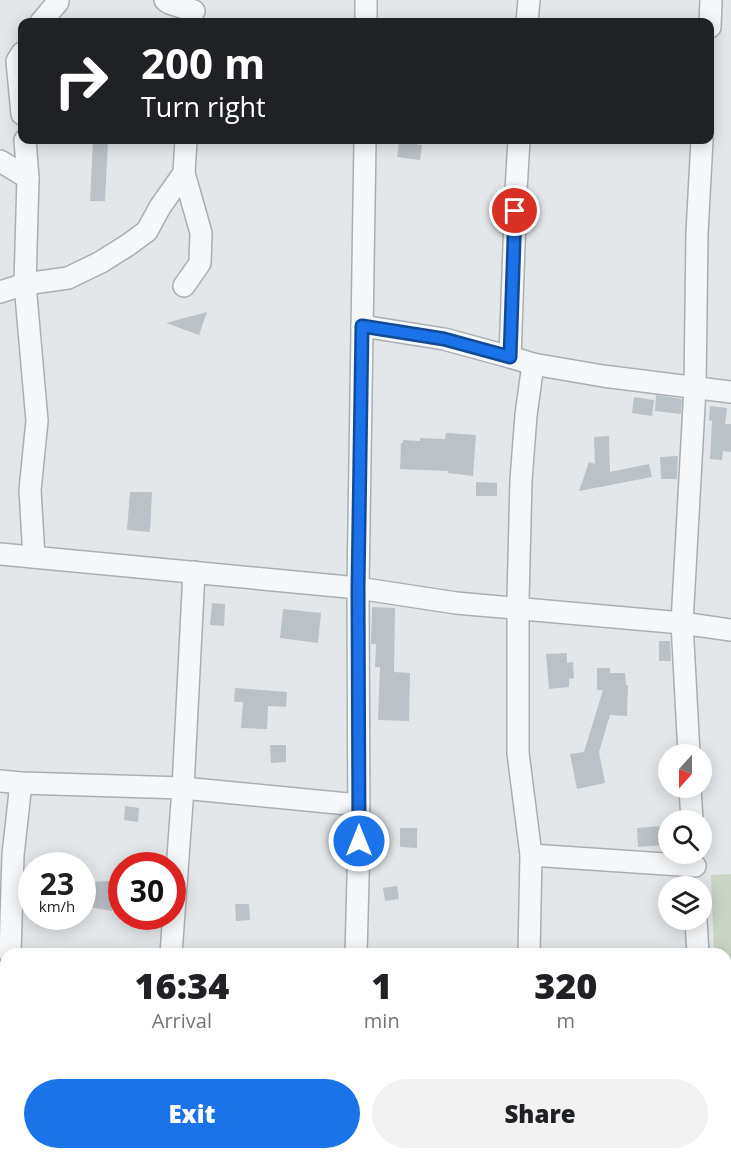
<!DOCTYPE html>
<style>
:root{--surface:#fff;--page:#f2f2f2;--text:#202124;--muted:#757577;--accent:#1a73e8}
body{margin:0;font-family:"Open Sans",sans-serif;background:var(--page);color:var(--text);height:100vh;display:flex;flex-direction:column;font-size:22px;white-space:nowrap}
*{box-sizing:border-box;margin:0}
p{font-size:20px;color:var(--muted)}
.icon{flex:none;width:33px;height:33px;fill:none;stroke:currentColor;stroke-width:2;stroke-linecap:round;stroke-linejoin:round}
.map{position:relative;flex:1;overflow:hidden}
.details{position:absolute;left:0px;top:948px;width:732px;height:212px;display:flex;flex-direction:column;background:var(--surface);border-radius:18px 18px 0 0;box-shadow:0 3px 15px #0003}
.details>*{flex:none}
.top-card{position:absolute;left:18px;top:18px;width:696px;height:126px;border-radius:12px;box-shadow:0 3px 15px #0003;background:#202124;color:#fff;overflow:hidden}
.needle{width:39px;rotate:201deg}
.fabs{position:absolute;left:658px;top:744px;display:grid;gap:12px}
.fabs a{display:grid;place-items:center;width:54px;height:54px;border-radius:50%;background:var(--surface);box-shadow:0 3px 15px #0003;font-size:30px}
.speed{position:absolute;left:18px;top:852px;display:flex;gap:12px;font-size:30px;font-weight:700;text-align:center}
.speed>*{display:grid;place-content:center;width:78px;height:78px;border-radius:50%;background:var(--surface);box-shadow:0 3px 15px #0003;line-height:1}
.speed small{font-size:15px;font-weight:400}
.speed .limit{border:9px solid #d22;background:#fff;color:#111}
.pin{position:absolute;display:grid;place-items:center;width:51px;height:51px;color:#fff;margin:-26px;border:3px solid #fff;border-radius:50%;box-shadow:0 2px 6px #0007}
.me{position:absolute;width:66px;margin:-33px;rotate:0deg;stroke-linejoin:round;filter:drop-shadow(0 0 4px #0008)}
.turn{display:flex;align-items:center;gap:21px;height:126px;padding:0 24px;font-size:27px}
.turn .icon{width:78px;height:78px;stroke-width:2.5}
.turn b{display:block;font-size:42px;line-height:51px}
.eta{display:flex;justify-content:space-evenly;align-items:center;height:102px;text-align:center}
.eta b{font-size:36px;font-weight:800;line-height:42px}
.primary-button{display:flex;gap:12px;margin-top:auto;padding:12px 24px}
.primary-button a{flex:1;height:69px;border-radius:36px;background:var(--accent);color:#fff;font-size:24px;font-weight:800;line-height:69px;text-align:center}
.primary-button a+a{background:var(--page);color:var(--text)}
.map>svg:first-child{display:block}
.green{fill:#cad4c5}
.building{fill:#bac1c7}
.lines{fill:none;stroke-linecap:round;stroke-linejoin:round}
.street-casing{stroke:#a8afb4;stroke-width:24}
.street{stroke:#f6f7f9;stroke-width:21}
.route-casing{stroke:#114b97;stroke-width:15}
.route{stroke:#1a73e8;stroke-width:10}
</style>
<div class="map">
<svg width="731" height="1159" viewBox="0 0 731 1159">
<rect width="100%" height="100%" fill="#e3e7ea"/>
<path class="green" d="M 731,874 L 731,1159 L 514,1159 L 514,1154 L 726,1154 L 726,954 L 714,954 L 711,875 Z"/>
<g class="building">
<path d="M 93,141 L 108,142 L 105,201 L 90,201 Z"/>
<path d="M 399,142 L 422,145 L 420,160 L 397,157 Z"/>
<path d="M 207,312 L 199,335 L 166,323 Z"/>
<path d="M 656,395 L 682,399 L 681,414 L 655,411 Z"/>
<path d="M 634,397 L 654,400 L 652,416 L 632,413 Z"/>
<path d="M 710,406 L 727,408 L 725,424 L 731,424 L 731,452 L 723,451 L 722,460 L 710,459 L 712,421 L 709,420 Z"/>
<path d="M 446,433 L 476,435 L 473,476 L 448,473 L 448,471 L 400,469 L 401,443 L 403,443 L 403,440 L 420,441 L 420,438 L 445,439 Z"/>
<path d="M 609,436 L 610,472 L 649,464 L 652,477 L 579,491 L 589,462 L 595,464 L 594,437 Z"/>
<path d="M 678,456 L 677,479 L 661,479 L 660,457 Z"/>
<path d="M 476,482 L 497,483 L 497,496 L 476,496 Z"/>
<path d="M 130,492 L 152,492 L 150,532 L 127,530 Z"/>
<path d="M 212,603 L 225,604 L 224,626 L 210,625 Z"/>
<path d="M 372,607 L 395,608 L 394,672 L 410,673 L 409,721 L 378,720 L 380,667 L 375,667 L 376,644 L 371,644 Z"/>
<path d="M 283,609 L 321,613 L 318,643 L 280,638 Z"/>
<path d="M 659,641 L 670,641 L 671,661 L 659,661 Z"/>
<path d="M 567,653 L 567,663 L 573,662 L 574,678 L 569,679 L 569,687 L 549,689 L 546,654 Z"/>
<path d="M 597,668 L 610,668 L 610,673 L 625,673 L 626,685 L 628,685 L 627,716 L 610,715 L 599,752 L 605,783 L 577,789 L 570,754 L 584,752 L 603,690 L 597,690 Z"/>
<path d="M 235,688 L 287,692 L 286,707 L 268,706 L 267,729 L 241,728 L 243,702 L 234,702 Z"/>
<path d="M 270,745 L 286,745 L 286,762 L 271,763 Z"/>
<path d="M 125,806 L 139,808 L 138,822 L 124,820 Z"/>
<path d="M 662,826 L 664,845 L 638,847 L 637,828 Z"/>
<path d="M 400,828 L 417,828 L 417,848 L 400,847 Z"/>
<path d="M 109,881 L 112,911 L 89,907 L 92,882 Z"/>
<path d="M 397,886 L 399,899 L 385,901 L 383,888 Z"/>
<path d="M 235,904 L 249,904 L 250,920 L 236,921 Z"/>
</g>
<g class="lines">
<g class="street-casing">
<g id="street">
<path d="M 165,0 L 169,3 L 194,11"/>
<path d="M 41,22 L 58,2 L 58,0"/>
<path d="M 366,22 L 366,0"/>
<path d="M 527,22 L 529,0"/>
<path d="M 710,27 L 711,0"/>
<path d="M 22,53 L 17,61 L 22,114"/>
<path d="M 25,140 L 28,178"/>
<path d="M 0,161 L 28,178 L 25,284 L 37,421 L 30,490 L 34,557"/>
<path d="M 184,286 L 200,263 L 201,233 L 184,173 L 186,140"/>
<path d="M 0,292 L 25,284 L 68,278 L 101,262 L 128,245 L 147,231 L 160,207 L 184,173"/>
<path d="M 362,326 L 444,339 L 510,357 L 533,364 L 603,376 L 731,392"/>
<path d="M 510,357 L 516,190 L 519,140"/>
<path d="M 0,554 L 358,588 L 456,603 L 682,623 L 731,630"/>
<path d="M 689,754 L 682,623 L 695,388 L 697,233 L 702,140"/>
<path d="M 0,781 L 21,783 L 183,788 L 358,805"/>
<path d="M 690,788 L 692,820"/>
<path d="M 531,855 L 695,866"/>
<path d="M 696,920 L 698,954"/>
<path d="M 10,954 L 13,855 L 21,783"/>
<path d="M 171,954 L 183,788 L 194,572"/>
<path d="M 356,954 L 359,841 L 358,588 L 365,140"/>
<path d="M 529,954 L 531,855 L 518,753 L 518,600 L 521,480 L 526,415 L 533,364"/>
<path d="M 0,1016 L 6,1016"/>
<path d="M 726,1017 L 731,1017"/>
<path d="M 168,1154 L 168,1159"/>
<path d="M 552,1154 L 552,1159"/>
<path d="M 0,1159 L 6,1057"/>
<path d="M 349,1159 L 349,1154"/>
</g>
</g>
<use href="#street" class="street"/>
</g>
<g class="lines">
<g class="route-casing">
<path id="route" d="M 359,841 L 358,588 L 362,326 L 444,339 L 510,357 L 515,211"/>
</g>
<use href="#route" class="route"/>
</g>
</svg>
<div class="fabs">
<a><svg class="needle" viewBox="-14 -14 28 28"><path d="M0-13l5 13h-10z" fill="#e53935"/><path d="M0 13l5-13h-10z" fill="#757577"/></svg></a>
<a><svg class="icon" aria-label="search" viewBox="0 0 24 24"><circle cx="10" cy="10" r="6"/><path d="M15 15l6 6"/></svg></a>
<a><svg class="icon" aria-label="layers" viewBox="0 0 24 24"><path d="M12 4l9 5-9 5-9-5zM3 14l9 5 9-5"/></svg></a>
</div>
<div class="speed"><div>23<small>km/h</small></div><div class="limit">30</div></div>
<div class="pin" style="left:515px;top:211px;background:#d93025"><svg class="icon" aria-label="arrive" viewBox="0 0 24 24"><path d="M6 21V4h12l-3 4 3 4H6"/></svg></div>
<svg class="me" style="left:359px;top:841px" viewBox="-20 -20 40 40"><circle r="17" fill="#1a73e8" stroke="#fff" stroke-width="3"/><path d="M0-11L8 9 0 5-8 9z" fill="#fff"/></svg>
<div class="top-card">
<div class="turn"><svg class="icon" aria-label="right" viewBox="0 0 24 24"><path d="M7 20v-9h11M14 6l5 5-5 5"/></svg><div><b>200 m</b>Turn right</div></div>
</div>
<section class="details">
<div class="eta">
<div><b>16:34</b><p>Arrival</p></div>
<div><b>1</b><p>min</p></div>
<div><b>320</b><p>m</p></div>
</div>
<div class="primary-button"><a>Exit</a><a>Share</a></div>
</section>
</div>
